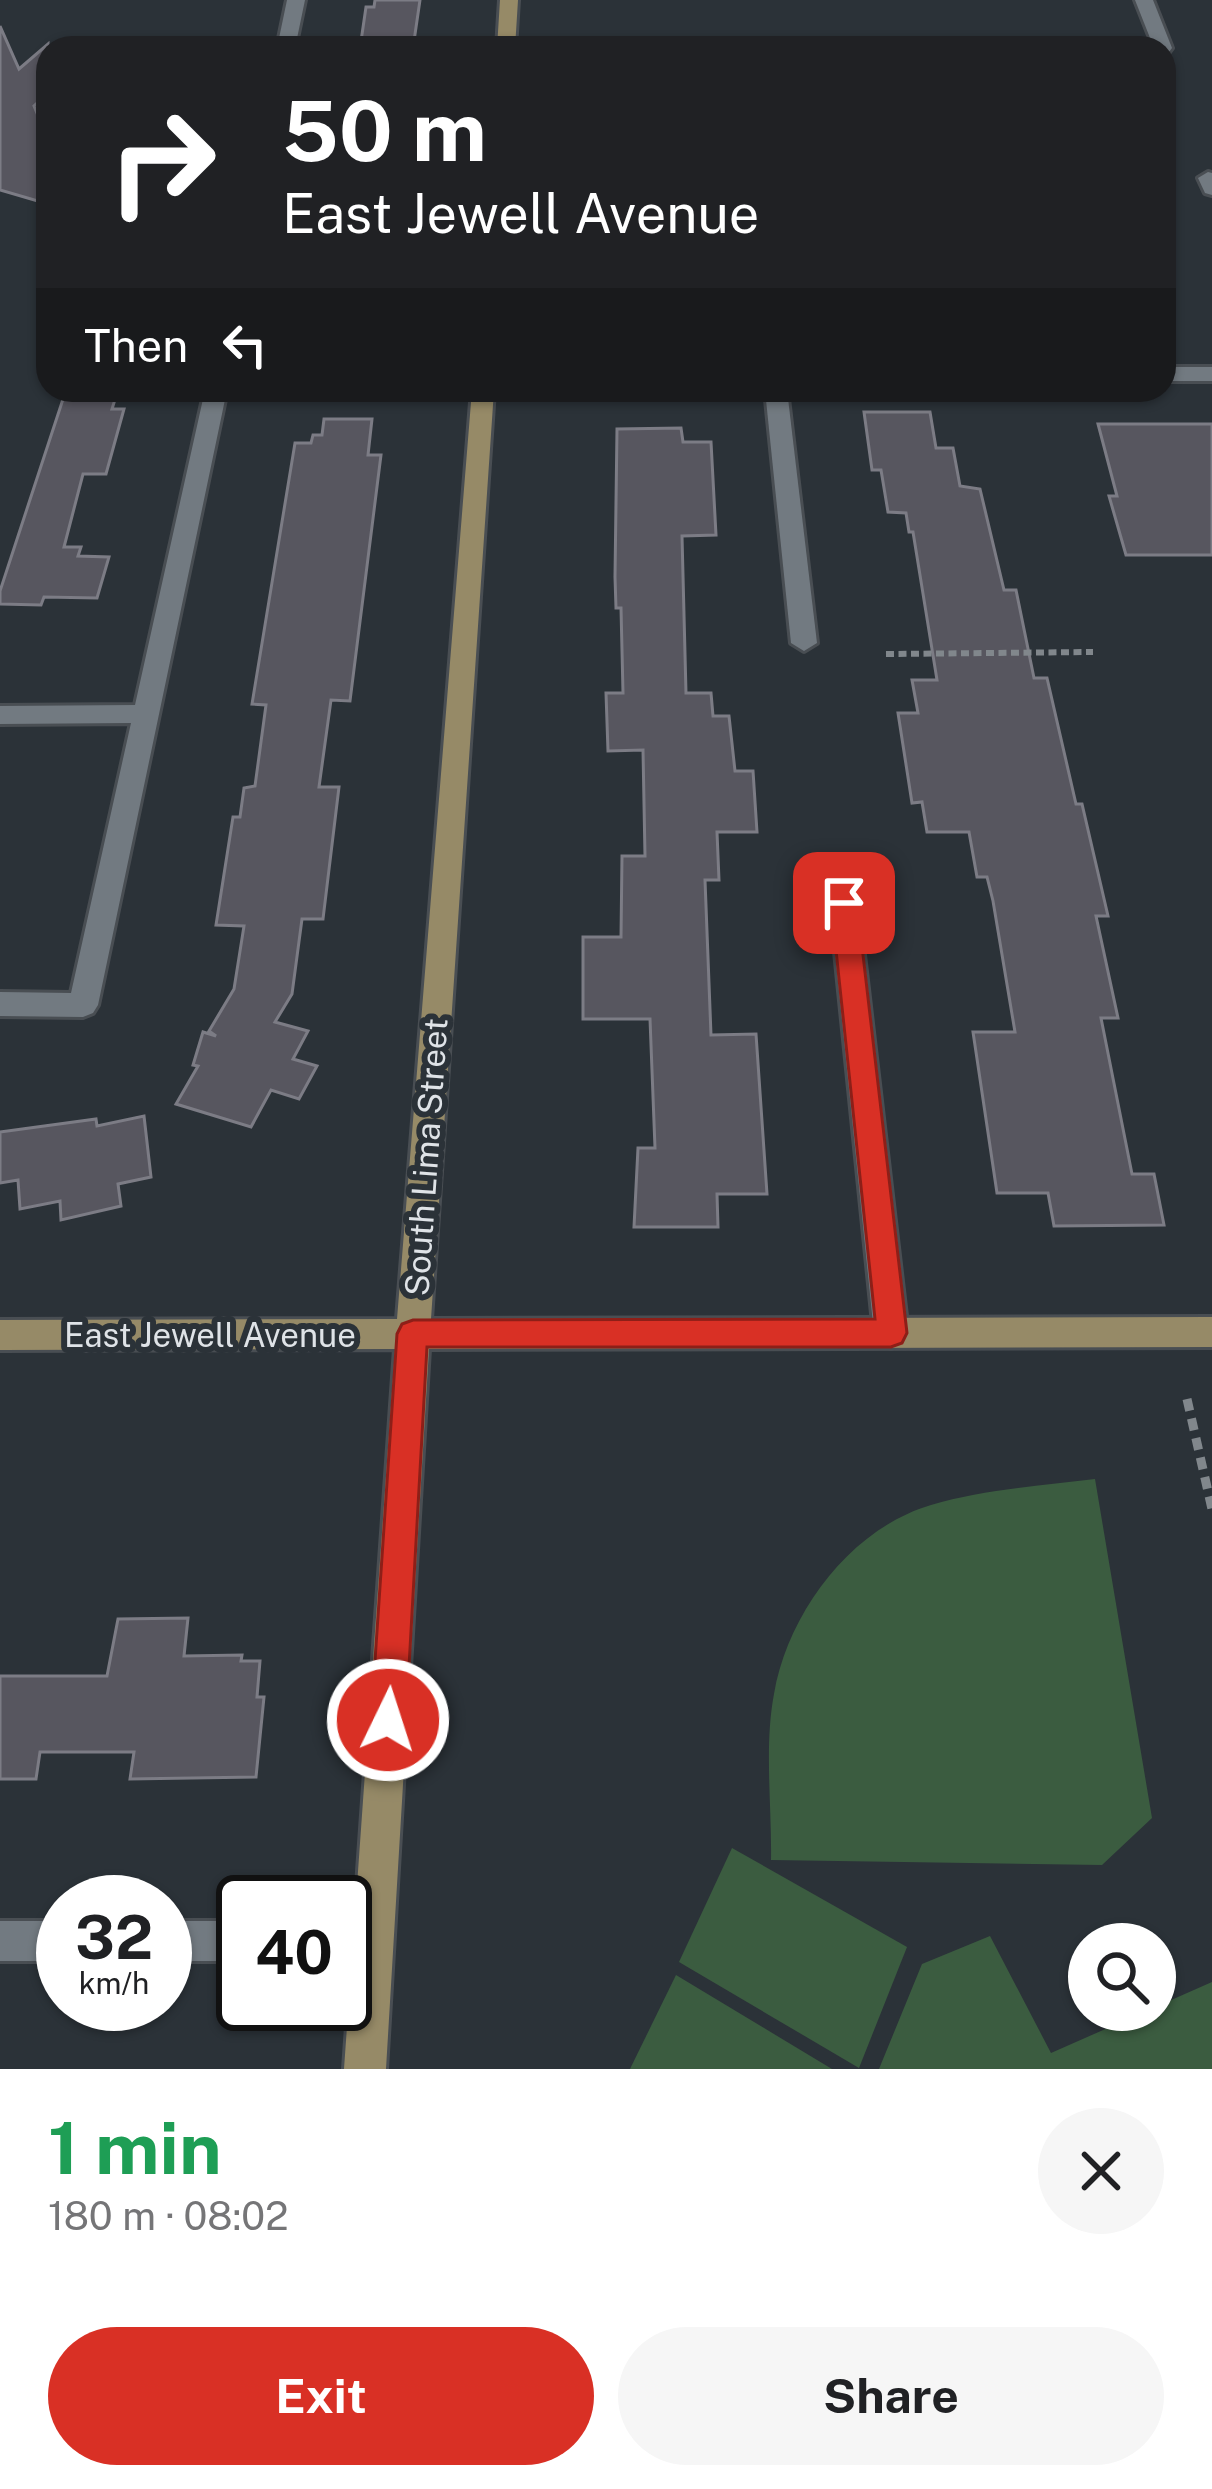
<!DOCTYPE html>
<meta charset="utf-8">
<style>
:root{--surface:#fff;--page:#f6f6f6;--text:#202124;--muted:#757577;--accent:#d93025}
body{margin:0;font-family:"Public Sans",sans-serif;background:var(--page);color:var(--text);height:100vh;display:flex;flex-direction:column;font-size:45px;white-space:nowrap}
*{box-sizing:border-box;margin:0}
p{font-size:39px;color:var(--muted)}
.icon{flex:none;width:66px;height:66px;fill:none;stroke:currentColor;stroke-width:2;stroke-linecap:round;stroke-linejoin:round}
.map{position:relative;height:2069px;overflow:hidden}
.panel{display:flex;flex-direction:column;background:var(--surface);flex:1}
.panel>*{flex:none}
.guide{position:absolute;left:36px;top:36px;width:1140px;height:366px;border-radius:36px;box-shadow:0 3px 9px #0004;background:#202124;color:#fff;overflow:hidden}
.fabs{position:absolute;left:1068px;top:1923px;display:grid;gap:24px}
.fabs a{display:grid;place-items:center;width:108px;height:108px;border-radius:50%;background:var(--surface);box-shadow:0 3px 9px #0004;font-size:60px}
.speed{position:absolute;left:36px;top:1875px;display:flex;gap:24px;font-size:60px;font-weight:700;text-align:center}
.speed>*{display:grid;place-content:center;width:156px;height:156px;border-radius:50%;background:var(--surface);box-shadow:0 3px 9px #0004;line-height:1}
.speed small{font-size:30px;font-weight:400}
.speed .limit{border:6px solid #111;border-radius:18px;background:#fff;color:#111}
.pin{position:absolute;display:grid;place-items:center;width:102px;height:102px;color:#fff;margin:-51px;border-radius:24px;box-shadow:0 6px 18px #0006}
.me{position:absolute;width:132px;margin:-66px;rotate:4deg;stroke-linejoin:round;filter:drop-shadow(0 0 9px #0008)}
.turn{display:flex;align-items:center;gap:42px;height:252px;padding:0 48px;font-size:54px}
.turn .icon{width:156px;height:156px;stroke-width:2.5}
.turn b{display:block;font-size:84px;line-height:102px}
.then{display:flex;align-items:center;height:114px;padding:0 48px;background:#0003;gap:24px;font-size:45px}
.round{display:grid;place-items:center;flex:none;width:126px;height:126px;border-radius:63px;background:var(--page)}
.overview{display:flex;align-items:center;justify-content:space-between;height:204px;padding:0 48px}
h1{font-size:72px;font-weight:700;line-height:90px;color:#1e9e55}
.button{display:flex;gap:24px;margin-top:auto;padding:24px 48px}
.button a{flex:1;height:138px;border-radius:72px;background:var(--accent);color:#fff;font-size:48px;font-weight:700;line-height:138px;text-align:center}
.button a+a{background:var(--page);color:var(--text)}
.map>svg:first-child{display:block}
.green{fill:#3b5c40}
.building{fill:#57565f;stroke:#7c7c85;stroke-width:3}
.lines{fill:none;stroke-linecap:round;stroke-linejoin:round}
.street-casing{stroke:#494e53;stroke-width:6}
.secondary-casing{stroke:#494e53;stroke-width:6}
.path-far1{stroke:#81878c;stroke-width:6;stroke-dasharray:8 4.5;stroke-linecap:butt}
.path{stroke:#81878c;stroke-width:9;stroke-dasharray:12 8;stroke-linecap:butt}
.street{fill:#727a81;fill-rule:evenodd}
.secondary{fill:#968a67;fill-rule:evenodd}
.route{fill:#d93025;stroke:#8d1f18;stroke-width:3}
.labels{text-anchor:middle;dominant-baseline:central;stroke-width:12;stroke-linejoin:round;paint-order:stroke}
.street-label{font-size:33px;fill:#dfe3e7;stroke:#2b3238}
</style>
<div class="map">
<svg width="1212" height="2069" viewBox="0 0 1212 2069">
<rect width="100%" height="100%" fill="#2b3238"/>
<g class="green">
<path d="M 1095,1479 L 1152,1818 L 1102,1865 L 771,1860 C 772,1807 764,1746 774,1694 C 788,1613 850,1529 931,1505 C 984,1489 1041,1486 1095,1479 Z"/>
<path d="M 732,1848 L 907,1947 L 859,2068 L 679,1962 Z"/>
<path d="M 990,1936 L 1051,2053 L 1212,1982 L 1212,2069 L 879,2069 L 922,1964 Z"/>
<path d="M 676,1975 L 832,2069 L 630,2069 Z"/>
</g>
<g class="building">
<path d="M 375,0 L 420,0 L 413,48 L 360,48 L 366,7 L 374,7 Z"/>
<path d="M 0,26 L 19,69 L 48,44 L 48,93 L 34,106 L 48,140 L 48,204 L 0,190 Z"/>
<path d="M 66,390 L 118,390 L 112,409 L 124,409 L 106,474 L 83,474 L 64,547 L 81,547 L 78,556 L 109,557 L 97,598 L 44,597 L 41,605 L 0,604 L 0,591 Z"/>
<path d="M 864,412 L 930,412 L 936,448 L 953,448 L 960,486 L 980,489 L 1004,590 L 1016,590 L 1034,678 L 1047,678 L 1076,804 L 1082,804 L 1108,916 L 1096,916 L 1118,1018 L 1101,1018 L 1132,1174 L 1154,1174 L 1164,1225 L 1054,1226 L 1048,1193 L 997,1193 L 973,1032 L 1015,1032 L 993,901 L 987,877 L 977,877 L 969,832 L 927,832 L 922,802 L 912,803 L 898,713 L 918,713 L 912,680 L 937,680 L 913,532 L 909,532 L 906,513 L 888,512 L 881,470 L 872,470 Z"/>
<path d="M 324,419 L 372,419 L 368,455 L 381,455 L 350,701 L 331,700 L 319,787 L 339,787 L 323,919 L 302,919 L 292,994 L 275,1022 L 308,1031 L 293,1059 L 317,1066 L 299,1099 L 271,1090 L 251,1127 L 176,1104 L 198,1066 L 193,1065 L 203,1032 L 216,1036 L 209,1031 L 234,989 L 244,926 L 216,925 L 233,817 L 240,817 L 244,788 L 255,786 L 266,705 L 252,704 L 295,443 L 311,443 L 313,435 L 322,435 Z"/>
<path d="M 1098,424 L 1212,424 L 1212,555 L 1126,555 L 1109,496 L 1117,496 Z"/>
<path d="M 681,428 L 683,442 L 711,442 L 716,535 L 682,536 L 686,693 L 711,693 L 713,716 L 729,716 L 735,771 L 753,771 L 757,832 L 717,832 L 719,880 L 705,880 L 711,1035 L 756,1034 L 767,1194 L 717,1194 L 718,1227 L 634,1227 L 638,1148 L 655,1148 L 650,1019 L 583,1019 L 583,937 L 621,937 L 622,856 L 645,856 L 643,750 L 608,751 L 606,693 L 623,693 L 621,608 L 616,608 L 615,577 L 617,429 Z"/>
<path d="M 144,1116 L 151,1177 L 118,1184 L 121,1206 L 61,1220 L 60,1201 L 20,1209 L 18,1180 L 0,1183 L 0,1132 L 96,1119 L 97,1126 Z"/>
<path d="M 188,1618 L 184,1656 L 242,1655 L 241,1661 L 260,1661 L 257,1697 L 264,1697 L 256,1777 L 130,1779 L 134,1752 L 40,1752 L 36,1779 L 0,1779 L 0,1676 L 107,1676 L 118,1619 Z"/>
</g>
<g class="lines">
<g class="street-casing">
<g id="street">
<path d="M 287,0 L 305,0 L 295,48 L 277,48 Z"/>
<path d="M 1135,0 L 1153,0 L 1172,48 L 1169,52 L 1154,48 Z"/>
<path d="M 1208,172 L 1212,173 L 1212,195 L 1205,193 L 1198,178 Z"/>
<rect x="1164" y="367" width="48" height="14"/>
<path d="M 205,390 L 227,390 L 98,1005 L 93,1013 L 83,1017 L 0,1016 L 0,992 L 71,993 L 131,723 L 0,724 L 0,706 L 135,705 Z"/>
<path d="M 765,390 L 787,390 L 817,643 L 804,651 L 791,643 Z"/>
<path d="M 844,892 L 858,903 L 908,1333 L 903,1344 L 891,1348 L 879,1344 L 874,1333 L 830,903 Z"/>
<rect x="0" y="1921" width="63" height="40"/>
<rect x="165" y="1921" width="78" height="40"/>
</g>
</g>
<g class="secondary-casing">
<g id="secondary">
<path d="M 500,0 L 518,0 L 515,48 L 497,48 Z"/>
<path d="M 472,390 L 494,390 L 431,1319 L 1212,1317 L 1212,1347 L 429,1349 L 386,2069 L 344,2069 L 395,1349 L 0,1350 L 0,1320 L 397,1319 Z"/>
</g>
</g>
<path class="path-far1" d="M 886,654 L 1093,652"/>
<path class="path" d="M 1187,1399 L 1212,1509"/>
<use href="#street" class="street"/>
<use href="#secondary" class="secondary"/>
</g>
<path class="route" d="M 844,893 L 857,903 L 907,1333 L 902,1343 L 891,1347 L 427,1347 L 406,1720 L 401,1732 L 388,1737 L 376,1732 L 371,1720 L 397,1334 L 402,1324 L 413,1320 L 875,1319 L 831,903 Z"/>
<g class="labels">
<g class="street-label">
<text transform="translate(426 1157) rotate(-86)">South Lima Street</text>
<text x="210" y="1335">East Jewell Avenue</text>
</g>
</g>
</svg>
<div class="fabs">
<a><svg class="icon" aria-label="search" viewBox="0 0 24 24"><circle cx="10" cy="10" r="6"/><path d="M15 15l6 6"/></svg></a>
</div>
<div class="speed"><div>32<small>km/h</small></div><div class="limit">40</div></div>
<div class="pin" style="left:844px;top:903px;background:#d93025"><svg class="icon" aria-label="arrive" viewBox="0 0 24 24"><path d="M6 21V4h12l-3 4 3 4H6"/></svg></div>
<svg class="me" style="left:388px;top:1720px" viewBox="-20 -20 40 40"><circle r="17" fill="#d93025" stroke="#fff" stroke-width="3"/><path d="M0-11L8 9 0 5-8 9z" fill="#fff"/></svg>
<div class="guide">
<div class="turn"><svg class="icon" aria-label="right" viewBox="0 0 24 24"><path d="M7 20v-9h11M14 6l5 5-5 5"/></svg><div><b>50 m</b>East Jewell Avenue</div></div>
<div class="then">Then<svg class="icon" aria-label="left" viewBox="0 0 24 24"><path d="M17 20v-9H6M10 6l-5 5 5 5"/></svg></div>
</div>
</div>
<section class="panel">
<div class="overview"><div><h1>1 min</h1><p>180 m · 08:02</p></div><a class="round"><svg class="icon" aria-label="close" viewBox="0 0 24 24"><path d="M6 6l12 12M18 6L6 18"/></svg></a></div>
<div class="button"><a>Exit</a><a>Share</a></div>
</section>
